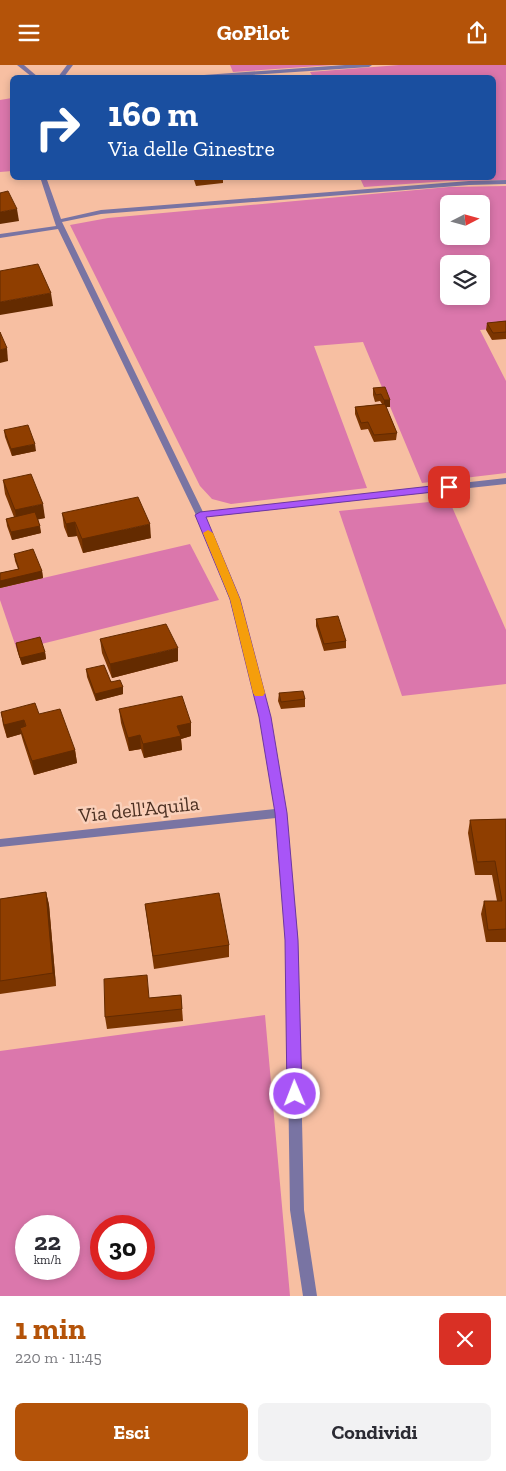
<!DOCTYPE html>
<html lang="it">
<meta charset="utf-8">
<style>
:root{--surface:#fff;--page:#f2f2f3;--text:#2b2b33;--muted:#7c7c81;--accent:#b45309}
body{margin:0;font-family:"Zilla Slab",serif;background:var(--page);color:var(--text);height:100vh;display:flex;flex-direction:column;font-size:19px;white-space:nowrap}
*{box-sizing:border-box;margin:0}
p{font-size:16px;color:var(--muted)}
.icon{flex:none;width:28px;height:28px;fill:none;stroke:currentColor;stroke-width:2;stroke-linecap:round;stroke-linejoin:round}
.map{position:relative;height:1231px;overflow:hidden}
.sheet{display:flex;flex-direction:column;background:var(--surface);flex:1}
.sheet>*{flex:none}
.top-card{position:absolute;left:10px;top:10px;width:486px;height:105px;border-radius:8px;box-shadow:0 2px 8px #0003;background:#1a4fa0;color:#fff;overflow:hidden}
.needle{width:32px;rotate:84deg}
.fabs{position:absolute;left:440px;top:130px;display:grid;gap:10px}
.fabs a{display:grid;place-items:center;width:50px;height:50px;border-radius:8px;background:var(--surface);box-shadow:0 2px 8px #0003;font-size:25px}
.speed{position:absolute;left:15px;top:1150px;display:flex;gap:10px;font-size:25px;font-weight:700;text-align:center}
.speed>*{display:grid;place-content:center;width:65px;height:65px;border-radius:50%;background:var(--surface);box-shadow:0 2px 8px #0003;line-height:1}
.speed small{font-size:12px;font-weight:400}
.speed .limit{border:8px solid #d22;background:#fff;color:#111}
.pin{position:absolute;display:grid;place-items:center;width:42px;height:42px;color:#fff;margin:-21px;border-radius:10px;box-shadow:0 2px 8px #0006}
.me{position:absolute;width:55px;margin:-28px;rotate:359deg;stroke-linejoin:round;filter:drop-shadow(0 0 4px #0008)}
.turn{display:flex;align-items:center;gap:18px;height:105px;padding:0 15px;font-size:22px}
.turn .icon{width:65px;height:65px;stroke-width:2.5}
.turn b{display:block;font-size:35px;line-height:42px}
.round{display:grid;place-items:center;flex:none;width:52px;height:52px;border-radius:8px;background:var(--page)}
.overview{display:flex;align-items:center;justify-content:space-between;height:85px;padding:0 15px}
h1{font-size:30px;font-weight:800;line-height:38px;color:var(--accent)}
.primary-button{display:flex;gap:10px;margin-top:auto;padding:10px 15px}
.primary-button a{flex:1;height:58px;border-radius:8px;background:var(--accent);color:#fff;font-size:20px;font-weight:800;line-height:58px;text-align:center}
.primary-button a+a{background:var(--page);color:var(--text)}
header{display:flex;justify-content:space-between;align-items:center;height:65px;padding:0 15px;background:var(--accent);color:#fff;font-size:22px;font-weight:800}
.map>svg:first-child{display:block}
.green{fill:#db77ac;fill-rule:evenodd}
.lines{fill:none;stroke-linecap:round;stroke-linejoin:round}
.minor{fill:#7974a3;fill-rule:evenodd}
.wall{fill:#7b3500}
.shaded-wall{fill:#642b00}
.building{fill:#8f3e00;stroke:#642b00}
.route{fill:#a855f7;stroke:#6d37a1}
.slow{fill:#f59e0b}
.labels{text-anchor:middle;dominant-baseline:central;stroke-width:5;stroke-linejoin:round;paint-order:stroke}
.street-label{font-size:20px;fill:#4c3022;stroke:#fad0ba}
</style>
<header><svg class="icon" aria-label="menu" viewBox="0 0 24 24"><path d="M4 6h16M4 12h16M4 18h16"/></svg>GoPilot<svg class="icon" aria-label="share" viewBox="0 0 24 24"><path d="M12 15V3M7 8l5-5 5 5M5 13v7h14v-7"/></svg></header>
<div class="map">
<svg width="506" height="1231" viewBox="0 0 506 1231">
<rect width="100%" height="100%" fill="#f7bfa2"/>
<g class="green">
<path d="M 230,0 L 333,0 L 233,7 Z"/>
<path d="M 399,0 L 506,0 L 506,115 L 448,116 L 364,122 L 360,113 L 494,112 L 494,12 L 313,12 L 310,7 Z"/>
<path d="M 12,33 L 12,106 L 0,107 L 0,35 Z"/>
<path d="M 506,121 L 506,263 L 480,265 L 506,316 L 506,408 L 422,418 L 363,277 L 314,281 L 367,423 L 231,439 L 212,434 L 200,421 L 70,160 L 108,153 L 449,122 ZM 449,139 L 481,139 L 481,171 L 449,171 ZM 449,199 L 481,199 L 481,231 L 449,231 Z"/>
<path d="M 449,435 L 506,565 L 506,619 L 402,631 L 339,446 Z"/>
<path d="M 190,479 L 219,535 L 17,585 L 0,535 L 0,523 Z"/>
<path d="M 265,950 L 290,1231 L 0,1231 L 0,986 ZM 69,1161 L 69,1204 L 26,1204 L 26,1161 ZM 144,1161 L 144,1204 L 101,1204 L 101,1161 Z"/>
</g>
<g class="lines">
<g class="minor">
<path d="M 17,0 L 24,0 L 38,12 L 32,12 Z"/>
<path d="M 67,0 L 73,0 L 64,12 L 58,12 Z"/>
<path d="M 345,0 L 372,0 L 369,2 L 221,12 L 201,12 L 204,10 Z"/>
<path d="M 40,112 L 46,112 L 61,154 L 101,145 L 469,116 L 506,115 L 506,119 L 469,120 L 101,149 L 62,157 L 203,447 L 506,413 L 506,419 L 205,452 L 240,535 L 270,653 L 286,748 L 298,875 L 304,1145 L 317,1231 L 303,1231 L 290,1145 L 286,875 L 276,753 L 0,782 L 0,774 L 275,744 L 260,653 L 230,535 L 196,450 L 58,164 L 0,173 L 0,169 L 56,161 Z"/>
</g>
</g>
<g class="wall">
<path d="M 193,112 L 223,112 L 223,118 L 196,121 Z"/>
<path d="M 506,256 L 506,274 L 492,275 L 486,265 L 487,258 Z"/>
<path d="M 373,323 L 390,335 L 390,342 L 386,342 L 397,368 L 396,375 L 374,377 L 368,364 L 361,365 L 355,349 L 355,342 L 382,339 L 380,336 L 375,337 L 373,330 Z"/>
<path d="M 4,365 L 36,386 L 12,391 L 5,372 Z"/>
<path d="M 3,415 L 45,453 L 38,454 L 41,468 L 12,475 L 7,461 L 6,454 L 14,452 L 5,429 Z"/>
<path d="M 62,448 L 151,473 L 83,488 L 77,471 L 68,472 L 64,462 Z"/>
<path d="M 14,489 L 42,506 L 43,513 L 0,523 L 0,508 L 18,504 L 15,496 Z"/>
<path d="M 316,554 L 346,576 L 346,583 L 324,586 L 316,561 Z"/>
<path d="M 100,574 L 178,596 L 112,613 L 102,588 Z"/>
<path d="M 16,578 L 45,587 L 46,594 L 22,600 L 17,585 Z"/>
<path d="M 86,604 L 123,622 L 123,629 L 96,636 L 87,612 Z"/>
<path d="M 279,628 L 305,634 L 305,642 L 281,644 L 278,636 Z"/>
<path d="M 119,644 L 191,658 L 191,671 L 181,674 L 182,685 L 144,693 L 141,684 L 129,686 L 121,658 Z"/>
<path d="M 1,647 L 39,649 L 75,685 L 77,698 L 34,710 L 23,676 L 21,669 L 7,673 L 3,660 Z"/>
<path d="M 506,754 L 506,877 L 486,877 L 481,849 L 484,836 L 497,836 L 492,810 L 475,810 L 468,768 L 470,755 Z"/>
<path d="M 46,827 L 49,840 L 56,921 L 0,929 L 0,834 Z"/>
<path d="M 145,839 L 229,880 L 229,892 L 154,904 Z"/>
<path d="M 181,930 L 183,956 L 107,964 L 105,952 L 149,933 Z"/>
</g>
<g class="shaded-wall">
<path d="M 17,144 L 19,156 L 0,159 L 0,147 Z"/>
<path d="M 51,228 L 53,241 L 0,250 L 0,237 Z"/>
<path d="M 7,283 L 8,296 L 0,298 L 0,285 Z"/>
<rect x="384" y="335" width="6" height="7"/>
<path d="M 35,379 L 36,386 L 12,391 L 11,384 Z"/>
<path d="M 43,439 L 45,453 L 17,459 L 15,445 Z"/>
<path d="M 75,457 L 77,471 L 68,472 L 66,459 Z"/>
<path d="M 150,459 L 151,473 L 83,488 L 82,474 Z"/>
<path d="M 40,461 L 41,468 L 12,475 L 11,467 Z"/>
<path d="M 42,506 L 43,513 L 0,523 L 0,516 Z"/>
<path d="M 178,583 L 178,596 L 112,613 L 110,599 Z"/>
<path d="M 45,587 L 46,594 L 22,600 L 20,593 Z"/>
<path d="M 123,622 L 123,629 L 96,636 L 95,629 Z"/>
<path d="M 24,655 L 26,668 L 20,663 L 21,669 L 7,673 L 4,660 Z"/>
<path d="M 191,658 L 191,671 L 181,674 L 182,685 L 144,693 L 143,679 L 177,661 Z"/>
<path d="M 140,670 L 141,684 L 129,686 L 128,673 Z"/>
<path d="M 75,685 L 77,698 L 34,710 L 32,696 Z"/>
<path d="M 46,827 L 49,840 L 56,921 L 53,908 Z"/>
</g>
<g class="building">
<path d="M 195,112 L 215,112 L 195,114 Z"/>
<path d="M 8,126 L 17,144 L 0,147 L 0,128 Z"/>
<path d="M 38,199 L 51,228 L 0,237 L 0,206 Z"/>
<path d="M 506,256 L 506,267 L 493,268 L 487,258 Z"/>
<path d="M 0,267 L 7,283 L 0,285 Z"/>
<path d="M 385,322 L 390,335 L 384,335 L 381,329 L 376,330 L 373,323 Z"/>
<path d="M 385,339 L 397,368 L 374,370 L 368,357 L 361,358 L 355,342 Z"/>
<path d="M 28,360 L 35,379 L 11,384 L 4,365 Z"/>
<path d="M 31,409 L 43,439 L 15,445 L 3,415 Z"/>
<path d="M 138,432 L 150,459 L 82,474 L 75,457 L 66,459 L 62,448 Z"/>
<path d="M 35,447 L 40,461 L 11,467 L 6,454 Z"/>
<path d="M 33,484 L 42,506 L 0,516 L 0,508 L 19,504 L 14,489 Z"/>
<path d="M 338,551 L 346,576 L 324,579 L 316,554 Z"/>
<path d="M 166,559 L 178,583 L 110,599 L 100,574 Z"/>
<path d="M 40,572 L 45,587 L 20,593 L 16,578 Z"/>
<path d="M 104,600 L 111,617 L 120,615 L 123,622 L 95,629 L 86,604 Z"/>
<path d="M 303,626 L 305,634 L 281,637 L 279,628 Z"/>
<path d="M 182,631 L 191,658 L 177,661 L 181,671 L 143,679 L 140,670 L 128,673 L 119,644 Z"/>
<path d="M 35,638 L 39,649 L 60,644 L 75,685 L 32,696 L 20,663 L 26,661 L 24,655 L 4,660 L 1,647 Z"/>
<path d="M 506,754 L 506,864 L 488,865 L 484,836 L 502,836 L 495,796 L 477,797 L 470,755 Z"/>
<path d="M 46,827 L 53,908 L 0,916 L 0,834 Z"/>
<path d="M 219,828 L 229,880 L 153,891 L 145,839 Z"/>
<path d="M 147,910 L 149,933 L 181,930 L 182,944 L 105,952 L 104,914 Z"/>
</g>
<path class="route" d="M 449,419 L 452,420 L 452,425 L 206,452 L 240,534 L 271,652 L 287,748 L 298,875 L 302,1029 L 300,1034 L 295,1036 L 289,1034 L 287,1029 L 285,875 L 275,748 L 259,652 L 230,534 L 195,450 L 200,447 Z"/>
<path class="slow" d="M 208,465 L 213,468 L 240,534 L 265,628 L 263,631 L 255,631 L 253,628 L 230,534 L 203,468 Z"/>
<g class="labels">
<g class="street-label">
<text transform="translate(139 744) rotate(-6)">Via dell'Aquila</text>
</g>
</g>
</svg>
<div class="fabs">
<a><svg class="needle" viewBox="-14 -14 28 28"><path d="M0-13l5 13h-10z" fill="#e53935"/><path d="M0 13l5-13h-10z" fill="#7c7c81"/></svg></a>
<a><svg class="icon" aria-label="layers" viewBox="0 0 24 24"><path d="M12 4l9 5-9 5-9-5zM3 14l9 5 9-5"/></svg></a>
</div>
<div class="speed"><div>22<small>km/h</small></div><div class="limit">30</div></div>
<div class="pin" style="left:449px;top:422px;background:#d93025"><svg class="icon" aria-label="arrive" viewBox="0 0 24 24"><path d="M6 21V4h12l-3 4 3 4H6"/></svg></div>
<svg class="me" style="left:295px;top:1029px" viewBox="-20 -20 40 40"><circle r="17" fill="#a855f7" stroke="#fff" stroke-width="3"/><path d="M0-11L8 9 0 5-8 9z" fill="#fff"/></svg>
<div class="top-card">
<div class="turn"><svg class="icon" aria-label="right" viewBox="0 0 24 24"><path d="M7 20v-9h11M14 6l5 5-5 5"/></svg><div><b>160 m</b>Via delle Ginestre</div></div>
</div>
</div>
<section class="sheet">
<div class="overview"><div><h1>1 min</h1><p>220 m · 11:45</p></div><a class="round" style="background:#d93025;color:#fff"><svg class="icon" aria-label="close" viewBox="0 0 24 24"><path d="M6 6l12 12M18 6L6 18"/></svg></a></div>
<div class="primary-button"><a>Esci</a><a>Condividi</a></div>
</section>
